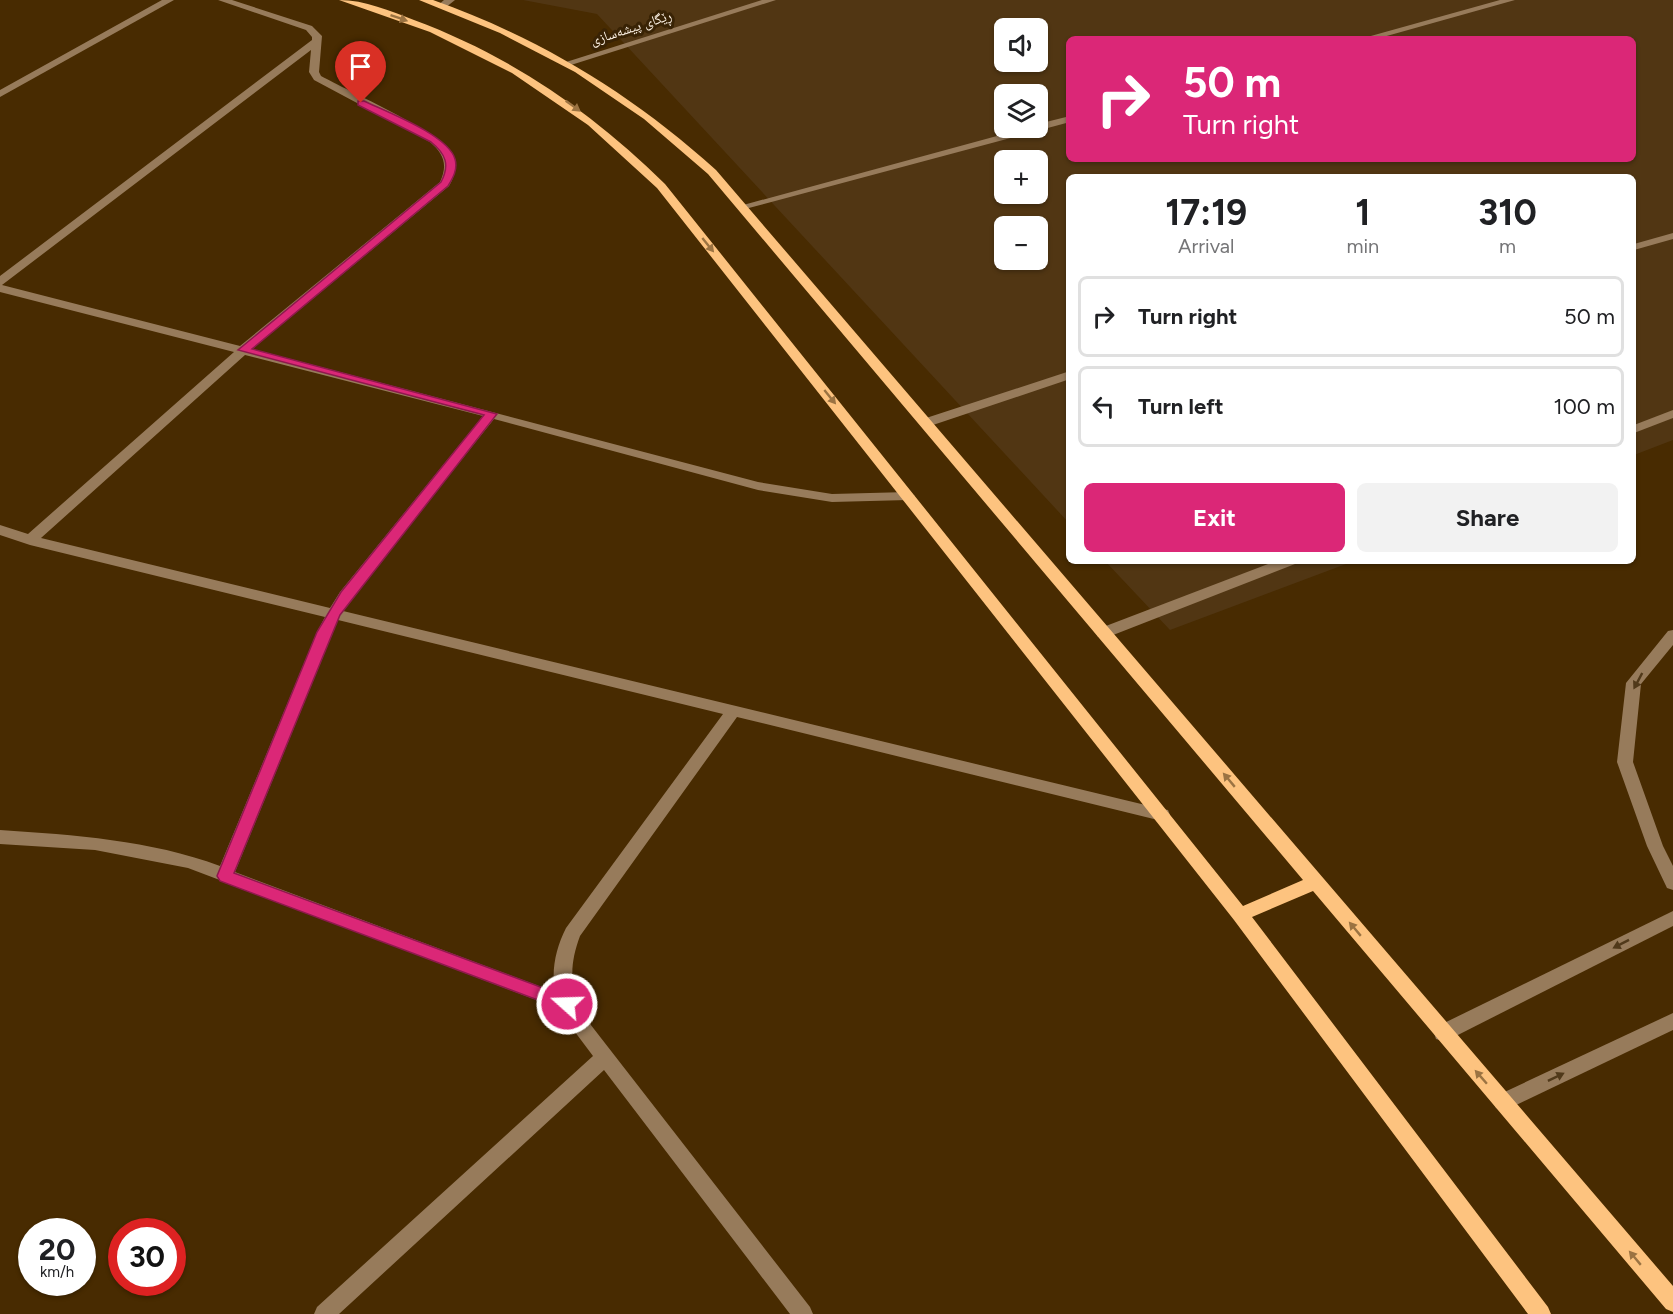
<!DOCTYPE html>
<meta charset="utf-8">
<style>
:root{--surface:#fff;--page:#f2f2f2;--text:#202124;--muted:#757577;--line:#e0e0e0;--accent:#db2777}
body{margin:0;font-family:Figtree,"Noto Naskh Arabic",sans-serif;background:var(--page);color:var(--text);height:100vh;display:flex;flex-direction:column;font-size:22px;white-space:nowrap}
*{box-sizing:border-box;margin:0}
p{font-size:20px;color:var(--muted)}
.icon{flex:none;width:33px;height:33px;fill:none;stroke:currentColor;stroke-width:2;stroke-linecap:round;stroke-linejoin:round}
.map{position:relative;flex:1;overflow:hidden}
.details{position:absolute;left:1066px;top:174px;width:570px;height:390px;display:flex;flex-direction:column;background:var(--surface);border-radius:9px;box-shadow:0 2px 4px #0004}
.details>*{flex:none}
.top-card{position:absolute;left:1066px;top:36px;width:570px;height:126px;border-radius:9px;box-shadow:0 2px 4px #0004;background:#db2777;color:#fff;overflow:hidden}
.fabs{position:absolute;left:994px;top:18px;display:grid;gap:12px}
.fabs a{display:grid;place-items:center;width:54px;height:54px;border-radius:9px;background:var(--surface);box-shadow:0 2px 4px #0004;font-size:30px}
.speed{position:absolute;left:18px;top:1218px;display:flex;gap:12px;font-size:30px;font-weight:700;text-align:center}
.speed>*{display:grid;place-content:center;width:78px;height:78px;border-radius:50%;background:var(--surface);box-shadow:0 2px 4px #0004;line-height:1}
.speed small{font-size:15px;font-weight:400}
.speed .limit{border:9px solid #d22;background:#fff;color:#111}
.pin{position:absolute;display:grid;place-items:center;width:51px;height:51px;color:#fff;margin:-62px -26px;border-radius:50% 50% 50% 0;rotate:-45deg;box-shadow:0 0 6px #0007}
.pin .icon{rotate:45deg}
.me{position:absolute;width:66px;margin:-33px;rotate:290deg;stroke-linejoin:round;filter:drop-shadow(0 0 4px #0008)}
.turn{display:flex;align-items:center;gap:21px;height:126px;padding:0 18px;font-size:27px}
.turn .icon{width:78px;height:78px;stroke-width:2.5}
.turn b{display:block;font-size:42px;line-height:51px}
.eta{display:flex;justify-content:space-evenly;align-items:center;height:102px;text-align:center}
.eta b{font-size:36px;font-weight:700;line-height:42px}
.primary-button{display:flex;gap:12px;margin-top:auto;padding:12px 18px}
.primary-button a{flex:1;height:69px;border-radius:9px;background:var(--accent);color:#fff;font-size:24px;font-weight:700;line-height:69px;text-align:center}
.primary-button a+a{background:var(--page);color:var(--text)}
ul{padding:0;list-style:none}
li{display:flex;align-items:center;gap:18px;height:81px;margin:0 12px 9px;padding:0 6px;border:3px solid var(--line);border-radius:9px}
li div{flex:1}
li b{display:block;font-size:22px}
li em{font-style:normal}
.map>svg:first-child{display:block}
.built{fill:#513613;fill-rule:evenodd}
.lines{fill:none;stroke-linecap:round;stroke-linejoin:round}
.minor{fill:#977b5b;fill-rule:evenodd}
.major{fill:#fdc37f;fill-rule:evenodd}
.oneway{fill:#9b7342}
.oneway2{fill:#50391a}
.route{fill:#db2777;stroke:#8e194d;stroke-width:1.5}
.labels{text-anchor:middle;dominant-baseline:central;stroke-width:6;stroke-linejoin:round;paint-order:stroke}
.far-street-label{font-size:14px;fill:#fef3e6;stroke:#392305}
</style>
<div class="map">
<svg width="1673" height="1314" viewBox="0 0 1673 1314">
<rect width="100%" height="100%" fill="#482b01"/>
<g class="built">
<path d="M 523,0 L 1673,0 L 1673,440 L 1634,455 L 1634,177 L 1070,177 L 1069,523 L 597,14 ZM 1005,28 L 1038,28 L 1038,62 L 1005,62 ZM 1070,39 L 1634,39 L 1634,159 L 1070,159 ZM 1005,94 L 1038,94 L 1038,128 L 1005,128 ZM 1005,160 L 1038,160 L 1038,194 L 1005,194 ZM 1005,226 L 1038,226 L 1038,260 L 1005,260 Z"/>
<path d="M 1105,561 L 1354,561 L 1170,630 Z"/>
</g>
<g class="lines">
<g class="minor">
<path d="M 162,0 L 174,0 L 0,97 L 0,90 Z"/>
<path d="M 218,0 L 232,0 L 312,26 L 322,36 L 319,72 L 321,76 C 348,91 441,132 453,155 C 458,166 454,177 449,186 L 252,349 L 758,482 L 832,494 L 908,492 L 915,496 L 908,500 L 832,502 L 758,490 L 494,419 L 351,598 L 343,611 L 1162,809 L 1168,810 L 1170,815 L 1168,820 L 1162,821 L 737,717 L 580,936 C 568,968 570,992 587,1020 L 810,1307 L 813,1314 L 790,1314 L 604,1070 L 339,1314 L 314,1314 L 317,1307 L 593,1056 L 575,1032 L 563,1010 L 188,868 L 95,850 L 0,844 L 0,830 C 75,835 150,840 220,866 L 317,632 L 325,617 L 30,545 L 0,535 L 0,525 L 28,534 L 234,352 L 0,292 L 0,276 L 312,40 L 312,37 L 306,30 ZM 311,50 L 309,72 L 314,80 L 430,142 C 444,154 448,165 440,182 L 240,346 L 2,285 ZM 245,355 L 483,416 L 340,592 L 330,608 L 41,538 ZM 338,620 L 723,714 L 566,928 C 556,948 551,969 555,992 L 235,872 Z"/>
<path d="M 444,0 L 455,0 L 445,8 L 439,8 L 437,6 Z"/>
<path d="M 762,0 L 776,0 L 571,65 L 563,63 Z"/>
<path d="M 1500,0 L 1515,0 L 1376,39 L 1360,39 Z"/>
<path d="M 1070,116 L 1070,122 L 745,209 L 736,207 L 1026,128 L 1038,128 L 1038,124 Z"/>
<path d="M 1673,233 L 1673,239 L 1634,250 L 1634,244 Z"/>
<path d="M 1070,371 L 1070,379 L 930,426 L 925,427 L 919,423 L 920,420 Z"/>
<path d="M 1673,410 L 1673,418 L 1634,433 L 1634,425 Z"/>
<path d="M 1276,561 L 1297,561 L 1295,564 L 1108,637 L 1098,637 L 1096,633 L 1098,629 Z"/>
<path d="M 1673,630 L 1673,645 L 1641,684 L 1633,762 L 1663,846 L 1673,866 L 1673,890 L 1667,888 L 1647,846 L 1617,762 L 1626,683 L 1668,631 Z"/>
<path d="M 1673,911 L 1673,926 L 1450,1039 L 1443,1041 L 1436,1039 L 1434,1033 L 1436,1027 Z"/>
<path d="M 1673,1013 L 1673,1030 L 1510,1108 L 1503,1111 L 1496,1108 L 1493,1102 L 1496,1096 Z"/>
</g>
<path class="major" d="M 339,0 C 365,0 390,11 414,20 C 511,56 592,112 665,184 L 1243,906 L 1303,880 L 708,174 L 644,119 L 575,72 L 500,33 L 419,0 L 433,0 C 540,38 632,94 716,170 L 1673,1286 L 1673,1312 L 1666,1309 L 1313,891 L 1252,917 L 1548,1307 L 1551,1314 L 1528,1314 L 1234,920 L 657,188 L 588,125 L 512,73 L 430,32 Z"/>
</g>
<defs><path id="oneway-solid" d="M-6-.8H1V-3.2L6.5 0L1 3.2V.8H-6Z" transform="scale(1.5)"/></defs>
<g class="oneway">
<use href="#oneway-solid" transform="translate(399 18) rotate(19)"/>
<use href="#oneway-solid" transform="translate(573 106) rotate(36)"/>
<use href="#oneway-solid" transform="translate(708 245) rotate(51)"/>
<use href="#oneway-solid" transform="translate(830 397) rotate(51)"/>
<use href="#oneway-solid" transform="translate(1229 780) rotate(-130)"/>
<use href="#oneway-solid" transform="translate(1355 929) rotate(-130)"/>
<use href="#oneway-solid" transform="translate(1481 1077) rotate(-131)"/>
<use href="#oneway-solid" transform="translate(1635 1258) rotate(-130)"/>
</g>
<g class="oneway2">
<use href="#oneway-solid" transform="translate(1638 681) rotate(118)"/>
<use href="#oneway-solid" transform="translate(1621 944) rotate(153)"/>
<use href="#oneway-solid" transform="translate(1556 1077) rotate(-26)"/>
</g>
<path class="route" d="M 358,101 L 364,101 C 387,112 448,135 455,159 C 458,169 453,178 448,186 L 252,349 L 497,414 L 340,615 L 234,873 L 573,999 L 576,1004 L 573,1009 L 567,1011 L 220,881 L 217,876 L 317,632 L 341,592 L 484,415 L 238,350 L 441,182 C 450,165 446,154 431,142 L 358,105 Z"/>
<g class="labels">
<g class="far-street-label">
<text transform="translate(631 28) rotate(-18)">ڕێگای پیشەسازی</text>
</g>
</g>
</svg>
<div class="fabs">
<a><svg class="icon" aria-label="sound" viewBox="0 0 24 24"><path d="M4 9h4l5-4v14l-5-4H4zM17 9q2 3 0 6"/></svg></a>
<a><svg class="icon" aria-label="layers" viewBox="0 0 24 24"><path d="M12 4l9 5-9 5-9-5zM3 14l9 5 9-5"/></svg></a>
<a>+</a>
<a>−</a>
</div>
<div class="speed"><div>20<small>km/h</small></div><div class="limit">30</div></div>
<div class="pin" style="left:361px;top:103px;background:#d93025"><svg class="icon" aria-label="arrive" viewBox="0 0 24 24"><path d="M6 21V4h12l-3 4 3 4H6"/></svg></div>
<svg class="me" style="left:567px;top:1004px" viewBox="-20 -20 40 40"><circle r="17" fill="#db2777" stroke="#fff" stroke-width="3"/><path d="M0-11L8 9 0 5-8 9z" fill="#fff"/></svg>
<div class="top-card">
<div class="turn"><svg class="icon" aria-label="right" viewBox="0 0 24 24"><path d="M7 20v-9h11M14 6l5 5-5 5"/></svg><div><b>50 m</b>Turn right</div></div>
</div>
<section class="details">
<div class="eta">
<div><b>17:19</b><p>Arrival</p></div>
<div><b>1</b><p>min</p></div>
<div><b>310</b><p>m</p></div>
</div>
<ul>
<li><svg class="icon" aria-label="right" viewBox="0 0 24 24"><path d="M7 20v-9h11M14 6l5 5-5 5"/></svg><div><b>Turn right</b></div><em>50 m</em></li>
<li><svg class="icon" aria-label="left" viewBox="0 0 24 24"><path d="M17 20v-9H6M10 6l-5 5 5 5"/></svg><div><b>Turn left</b></div><em>100 m</em></li>
</ul>
<div class="primary-button"><a>Exit</a><a>Share</a></div>
</section>
</div>
